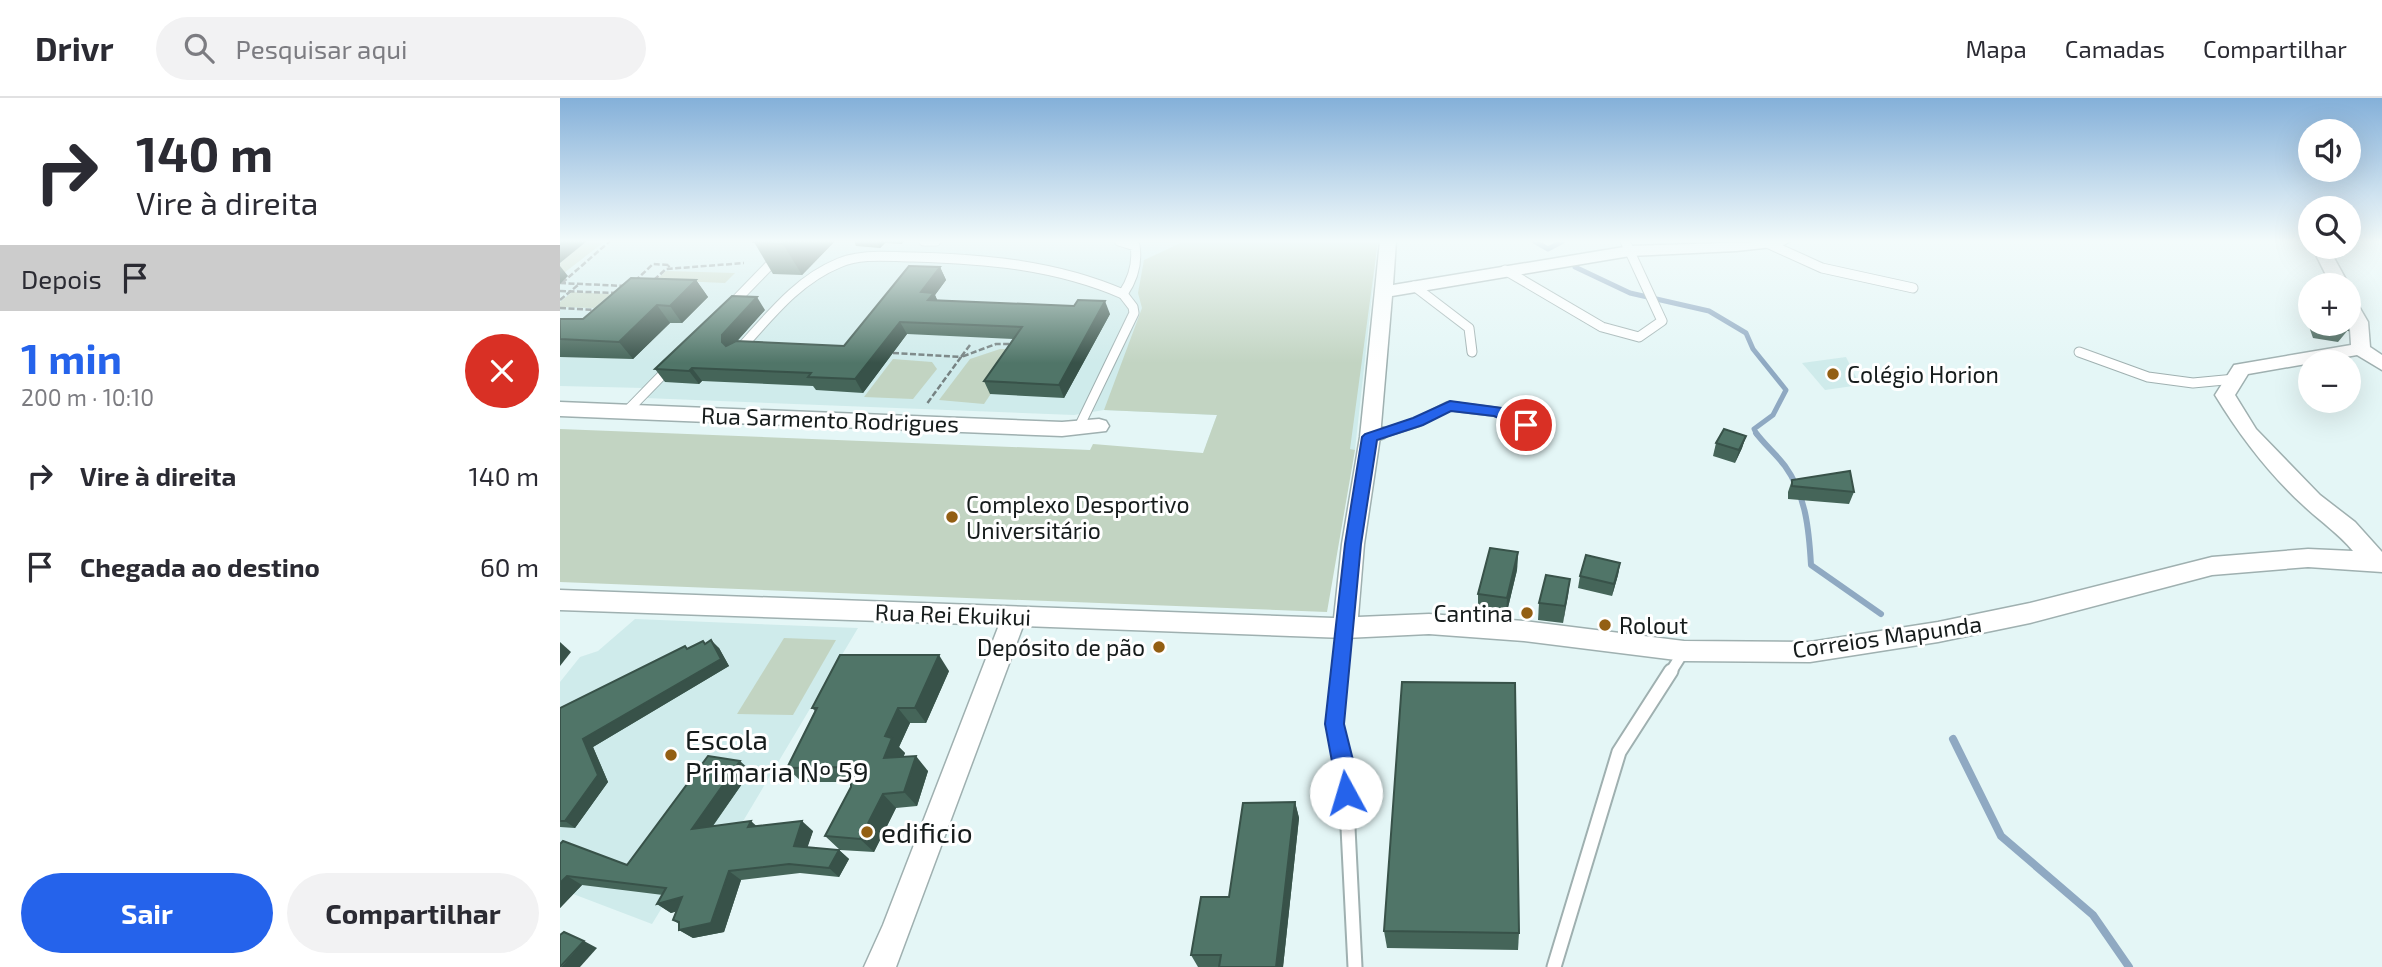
<!DOCTYPE html>
<html lang="pt">
<meta charset="utf-8">
<style>
:root{--surface:#fff;--page:#f2f2f3;--text:#2b2b33;--muted:#7c7c81;--line:#e1e1e2;--accent:#2563eb}
body{margin:0;font-family:"Exo 2",sans-serif;background:var(--page);color:var(--text);height:100vh;display:flex;flex-direction:column;font-size:26px;white-space:nowrap}
*{box-sizing:border-box;margin:0}
p{font-size:23px;color:var(--muted)}
.icon{flex:none;width:38px;height:38px;fill:none;stroke:currentColor;stroke-width:2;stroke-linecap:round;stroke-linejoin:round}
.map{position:relative;flex:1;overflow:hidden}
.panel{display:flex;flex-direction:column;background:var(--surface);width:560px}
.panel>*{flex:none}
.hud{background:#fff;color:var(--text);overflow:hidden}
.tools{position:absolute;left:1738px;top:21px;display:grid;gap:14px}
.tools a{display:grid;place-items:center;width:63px;height:63px;border-radius:50%;background:var(--surface);box-shadow:0 7px 28px #0002;font-size:35px}
.pin{position:absolute;display:grid;place-items:center;width:60px;height:60px;color:#fff;margin:-30px;border:4px solid #fff;border-radius:50%;box-shadow:0 2px 7px #0007}
.me{position:absolute;width:77px;margin:-38px;rotate:354deg;stroke-linejoin:round;filter:drop-shadow(0 0 5px #0008)}
.turn{display:flex;align-items:center;gap:24px;height:147px;padding:0 21px;font-size:32px}
.turn .icon{width:91px;height:91px;stroke-width:2.5}
.turn b{display:block;font-size:49px;line-height:60px}
.then{display:flex;align-items:center;height:66px;padding:0 21px;background:#0003;gap:14px;font-size:26px}
.round{display:grid;place-items:center;flex:none;width:74px;height:74px;border-radius:37px;background:var(--page)}
.overview{display:flex;align-items:center;justify-content:space-between;height:119px;padding:0 21px}
h1{font-size:42px;font-weight:700;line-height:52px;color:var(--accent)}
.cta{display:flex;gap:14px;margin-top:auto;padding:14px 21px}
.cta a{flex:1;height:80px;border-radius:42px;background:var(--accent);color:#fff;font-size:28px;font-weight:700;line-height:80px;text-align:center}
.cta a+a{background:var(--page);color:var(--text)}
ul{padding:0;list-style:none}
li{display:flex;align-items:center;gap:21px;height:91px;padding:0 21px}
li div{flex:1}
li b{display:block;font-size:26px}
li em{font-style:normal}
header{display:flex;align-items:center;gap:42px;box-sizing:border-box;height:98px;padding:0 35px;background:var(--surface);border-bottom:2px solid var(--line)}
header strong{font-size:33px}
nav{display:flex;gap:38px;margin-inline-start:auto;font-size:24px}
.search{width:490px;height:63px;background:var(--page);display:flex;align-items:center;gap:18px;box-sizing:border-box;padding:0 24px;border-radius:38px;color:var(--muted);font-size:26px}
main{display:flex;flex:1;min-height:0}
.map>svg:first-child{display:block}
.built{fill:#cfebeb}
.green{fill:#c2d4c2}
.lines{fill:none;stroke-linecap:round;stroke-linejoin:round}
.stream-far2{stroke:#8fa9c2;stroke-width:5}
.stream-far1{stroke:#8fa9c2;stroke-width:6}
.stream{stroke:#8fa9c2;stroke-width:8}
.lane-far2-casing{stroke:#9fb0b0;stroke-width:11}
.lane-far1-casing{stroke:#9fb0b0;stroke-width:14}
.lane-casing{stroke:#9fb0b0;stroke-width:17}
.street-casing{stroke:#9fb0b0;stroke-width:3}
.path{stroke:#768282;stroke-width:2.5;stroke-dasharray:6 2.5;stroke-linecap:butt}
.lane-far2{stroke:#fff;stroke-width:9}
.lane-far1{stroke:#fff;stroke-width:10}
.lane{stroke:#fff;stroke-width:13}
.street{fill:#fff;fill-rule:evenodd}
.wall{fill:#456559}
.shaded-wall{fill:#385249}
.building{fill:#507568;stroke:#385249;stroke-width:2}
.route{fill:#2563eb;stroke:#184099;stroke-width:2}
.poi-dot{fill:#935f13;stroke:#fff;stroke-width:2.5}
.labels{text-anchor:middle;dominant-baseline:central;stroke-width:6;stroke-linejoin:round;paint-order:stroke}
.poi-label{font-size:23px;fill:#161c1c;stroke:#fff;text-anchor:start}
.street-label{font-size:23px;fill:#161c1c;stroke:#fff}
.near-poi-label{font-size:28px;fill:#161c1c;stroke:#fff;text-anchor:start}
</style>
<header>
<strong>Drivr</strong>
<div class="search"><svg class="icon" aria-label="search" viewBox="0 0 24 24"><circle cx="10" cy="10" r="6"/><path d="M15 15l6 6"/></svg>Pesquisar aqui</div>
<nav><a>Mapa</a><a>Camadas</a><a>Compartilhar</a></nav>
</header>
<main>
<section class="panel">
<div class="hud">
<div class="turn"><svg class="icon" aria-label="right" viewBox="0 0 24 24"><path d="M7 20v-9h11M14 6l5 5-5 5"/></svg><div><b>140 m</b>Vire à direita</div></div>
<div class="then">Depois<svg class="icon" aria-label="arrive" viewBox="0 0 24 24"><path d="M6 21V4h12l-3 4 3 4H6"/></svg></div>
</div>
<div class="overview"><div><h1>1 min</h1><p>200 m · 10:10</p></div><a class="round" style="background:#d93025;color:#fff"><svg class="icon" aria-label="close" viewBox="0 0 24 24"><path d="M6 6l12 12M18 6L6 18"/></svg></a></div>
<ul>
<li><svg class="icon" aria-label="right" viewBox="0 0 24 24"><path d="M7 20v-9h11M14 6l5 5-5 5"/></svg><div><b>Vire à direita</b></div><em>140 m</em></li>
<li><svg class="icon" aria-label="arrive" viewBox="0 0 24 24"><path d="M6 21V4h12l-3 4 3 4H6"/></svg><div><b>Chegada ao destino</b></div><em>60 m</em></li>
</ul>
<div class="cta"><a>Sair</a><a>Compartilhar</a></div>
</section>
<div class="map">
<svg width="1822" height="869" viewBox="0 0 1822 869">
<rect width="100%" height="100%" fill="#e4f6f6"/>
<g class="built">
<path d="M 0,143 L 228,143 L 84,290 L 0,288 Z"/>
<path d="M 237,143 L 818,143 L 795,352 L 646,347 L 657,317 L 544,312 L 514,317 L 85,300 Z"/>
<path d="M 1286,259 L 1300,287 L 1265,292 L 1242,265 Z"/>
<path d="M 75,521 L 298,530 L 179,730 L 147,736 L 92,826 L 0,791 L 0,584 L 20,559 L 38,553 Z"/>
</g>
<g class="green">
<path d="M 26,143 L 44,144 L 0,178 L 0,165 Z"/>
<path d="M 625,143 L 818,143 L 790,351 L 795,352 L 767,514 L 0,484 L 0,331 L 530,352 L 533,346 L 643,355 L 657,317 L 544,312 L 582,210 L 578,195 L 584,162 Z"/>
<path d="M 106,173 L 175,175 L 165,185 L 96,182 Z"/>
<path d="M 12,194 L 51,196 L 34,210 L 0,209 L 0,204 Z"/>
<path d="M 440,251 L 461,251 L 424,306 L 379,302 L 410,261 Z"/>
<path d="M 333,261 L 372,264 L 377,271 L 353,301 L 304,299 Z"/>
<path d="M 224,540 L 276,542 L 233,617 L 177,616 Z"/>
</g>
<g class="lines">
<g class="stream-far2">
<path d="M 974,143 L 988,151 L 1003,143"/>
<path d="M 1015,169 L 1070,195 L 1149,213 L 1186,235 L 1193,251 L 1226,292 L 1213,317 L 1194,331 L 1197,337"/>
</g>
<path class="stream-far1" d="M 1196,335 C 1205,347 1216,356 1225,368 C 1246,397 1249,432 1251,467 L 1321,516"/>
<path class="stream" d="M 1393,641 L 1441,738 L 1533,817 L 1569,869"/>
<g class="lane-far2-casing">
<g id="lane-far2">
<path d="M 364,143 L 376,143"/>
<path d="M 1209,146 L 1262,170 L 1353,190"/>
<path d="M 945,172 L 1042,229 L 1079,239 L 1102,223 L 1065,143"/>
<path d="M 854,188 L 909,230 L 912,254"/>
<path d="M 171,207 L 233,143"/>
<path d="M 179,252 C 209,219 237,182 279,165 C 303,155 328,159 353,159 C 426,161 496,167 563,196 C 573,181 578,166 575,148 L 559,143"/>
<path d="M 1519,254 L 1588,279 L 1633,285 L 1675,281"/>
<path d="M 67,313 L 111,268"/>
<path d="M 519,329 L 574,215 L 573,209 L 563,196"/>
<path d="M 817,337 L 858,324 L 889,308 L 937,314 L 966,327"/>
</g>
</g>
<g class="lane-far1-casing">
<g id="lane-far1">
<path d="M 810,339 L 822,335"/>
<path d="M 780,575 L 785,530"/>
<path d="M 1110,575 L 1124,553"/>
</g>
</g>
<g class="lane-casing">
<g id="lane">
<path d="M 780,573 L 775,626 L 785,670 L 795,869"/>
<path d="M 994,869 L 1059,654 L 1111,573"/>
</g>
</g>
<g class="street-casing">
<g id="street">
<path d="M 820,143 L 836,143 L 833,187 L 1070,148 L 1230,143 L 1222,148 L 1176,153 L 1070,158 L 832,198 L 820,339 L 804,446 L 798,519 L 869,516 L 964,523 L 1124,543 L 1250,544 L 1378,524 L 1470,505 L 1652,459 L 1748,451 L 1793,453 C 1778,435 1761,424 1744,408 C 1709,376 1680,338 1655,297 L 1674,267 L 1791,247 L 1788,199 L 1794,200 L 1808,224 L 1810,249 L 1822,257 L 1822,272 L 1797,257 L 1688,276 L 1675,297 L 1696,331 L 1760,397 L 1795,424 L 1822,454 L 1822,474 L 1748,469 L 1652,477 L 1470,525 L 1378,544 L 1250,564 L 1124,563 L 964,543 L 869,536 L 785,540 L 463,528 L 336,869 L 304,869 L 323,827 L 439,527 L 0,512 L 0,492 L 774,520 L 782,446 L 800,339 Z"/>
<path d="M 1752,149 L 1768,149 L 1789,187 L 1771,187 Z"/>
<path d="M 0,304 L 502,324 L 539,321 L 546,323 L 549,328 L 546,333 L 502,338 L 0,318 Z"/>
</g>
</g>
<g class="path">
<path d="M 94,182 L 106,171 L 184,165"/>
<path d="M 75,183 L 93,166 L 110,167 L 108,169"/>
<path d="M 0,185 L 65,188"/>
<path d="M 2,185 L 50,143"/>
<path d="M 0,193 L 57,195"/>
<path d="M 0,202 L 18,187"/>
<path d="M 0,210 L 36,212"/>
<path d="M 410,247 L 401,259 L 436,246 L 454,246"/>
<path d="M 333,255 L 401,259 L 366,307"/>
</g>
<use href="#lane-far2" class="lane-far2"/>
<use href="#lane-far1" class="lane-far1"/>
<use href="#lane" class="lane"/>
<use href="#street" class="street"/>
</g>
<g class="wall">
<path d="M 275,143 L 242,177 L 213,176 L 194,144 Z"/>
<path d="M 294,143 L 344,143 L 342,146 L 325,145 L 320,150 L 296,148 Z"/>
<path d="M 380,169 L 386,182 L 375,197 L 377,202 L 550,216 L 504,300 L 430,296 L 424,283 L 453,241 L 347,236 L 303,295 L 256,292 L 253,288 L 142,283 L 139,286 L 105,284 L 95,271 L 205,212 L 177,243 L 284,248 Z"/>
<path d="M 136,182 L 148,199 L 122,225 L 110,225 L 73,261 L 0,259 L 0,221 L 23,221 Z"/>
<path d="M 1750,210 L 1750,226 L 1786,226 L 1788,232 L 1778,244 L 1753,240 L 1745,217 Z"/>
<path d="M 1186,338 L 1182,350 L 1175,365 L 1153,358 L 1156,345 Z"/>
<path d="M 1232,382 L 1294,394 L 1289,406 L 1228,401 L 1228,394 Z"/>
<path d="M 958,454 L 957,472 L 946,518 L 918,513 L 918,496 Z"/>
<path d="M 1060,465 L 1058,477 L 1052,498 L 1018,490 L 1020,478 Z"/>
<path d="M 1010,481 L 1003,525 L 978,522 L 979,505 Z"/>
<path d="M 146,545 L 159,550 L 169,568 L 33,649 L 48,684 L 15,730 L 0,729 L 0,610 L 128,551 Z"/>
<path d="M 389,573 L 366,625 L 350,625 L 339,649 L 345,655 L 343,659 L 368,673 L 357,708 L 336,710 L 314,754 L 280,752 L 265,738 L 291,689 L 291,684 L 242,684 L 227,670 L 255,613 L 252,610 Z"/>
<path d="M 191,673 L 153,728 L 197,728 L 253,733 L 247,749 L 279,752 L 289,761 L 279,779 L 240,775 L 181,782 L 164,834 L 133,840 L 119,832 L 119,826 L 113,822 L 117,813 L 111,815 L 97,806 L 103,797 L 22,787 L 0,810 L 0,746 L 67,767 Z"/>
<path d="M 735,704 L 739,720 L 723,869 L 638,869 L 631,857 L 669,799 Z"/>
<path d="M 824,833 L 959,835 L 958,852 L 827,850 Z"/>
</g>
<g class="shaded-wall">
<path d="M 0,143 L 27,143 L 0,165 Z"/>
<path d="M 225,143 L 275,143 L 242,177 L 223,146 Z"/>
<path d="M 317,143 L 324,143 L 325,145 L 320,150 Z"/>
<path d="M 0,168 L 8,178 L 0,186 Z"/>
<path d="M 380,169 L 386,182 L 375,197 L 380,208 L 367,207 L 361,194 Z"/>
<path d="M 136,182 L 148,199 L 122,225 L 110,208 Z"/>
<path d="M 197,199 L 205,212 L 171,250 L 171,257 L 162,244 L 162,237 Z"/>
<path d="M 545,203 L 550,216 L 504,300 L 499,287 Z"/>
<path d="M 97,207 L 110,225 L 73,261 L 59,244 Z"/>
<path d="M 340,224 L 347,236 L 303,295 L 295,281 Z"/>
<path d="M 132,270 L 142,283 L 139,286 L 129,273 Z"/>
<path d="M 1186,338 L 1182,350 L 1175,365 L 1179,352 Z"/>
<path d="M 958,454 L 957,472 L 946,518 L 947,500 Z"/>
<path d="M 1060,465 L 1058,477 L 1052,498 L 1054,486 Z"/>
<path d="M 1010,481 L 1008,498 L 1003,525 L 1005,508 Z"/>
<path d="M 151,542 L 159,550 L 169,568 L 33,649 L 48,684 L 15,730 L 5,723 L 23,641 Z"/>
<path d="M 0,544 L 11,554 L 0,568 Z"/>
<path d="M 379,557 L 389,573 L 366,625 L 355,610 Z"/>
<path d="M 338,610 L 350,625 L 339,649 L 345,655 L 337,675 L 324,660 L 325,638 Z"/>
<path d="M 356,658 L 368,673 L 357,708 L 344,694 Z"/>
<path d="M 180,663 L 191,673 L 144,740 L 132,731 Z"/>
<path d="M 323,696 L 336,710 L 314,754 L 300,741 Z"/>
<path d="M 735,704 L 739,720 L 723,869 L 716,869 Z"/>
<path d="M 191,723 L 202,733 L 188,729 Z"/>
<path d="M 242,723 L 253,733 L 245,757 L 234,748 Z"/>
<path d="M 279,752 L 289,761 L 279,779 L 269,770 Z"/>
<path d="M 169,773 L 181,782 L 164,834 L 133,840 L 119,832 Z"/>
<path d="M 7,778 L 22,787 L 0,810 L 0,785 Z"/>
<path d="M 122,799 L 135,808 L 111,815 L 97,806 Z"/>
<path d="M 24,843 L 37,850 L 20,869 L 1,869 Z"/>
</g>
<g class="building">
<path d="M 195,143 L 225,143 L 223,146 L 194,144 Z"/>
<path d="M 349,168 L 380,169 L 361,194 L 374,195 L 368,202 L 514,208 L 518,202 L 545,203 L 499,287 L 424,283 L 462,229 L 340,224 L 295,281 L 248,279 L 251,275 L 132,270 L 129,273 L 95,271 L 172,198 L 197,199 L 162,237 L 162,244 L 166,248 L 176,243 L 284,248 Z"/>
<path d="M 71,180 L 136,182 L 110,208 L 97,207 L 59,244 L 0,241 L 0,221 L 23,221 Z"/>
<path d="M 1761,226 L 1786,226 L 1788,232 L 1762,228 Z"/>
<path d="M 1164,331 L 1186,338 L 1179,352 L 1156,345 Z"/>
<path d="M 1290,373 L 1294,394 L 1232,388 L 1232,382 Z"/>
<path d="M 930,450 L 958,454 L 947,500 L 918,496 Z"/>
<path d="M 1026,457 L 1060,465 L 1054,486 L 1020,478 Z"/>
<path d="M 986,477 L 1010,481 L 1005,508 L 979,505 Z"/>
<path d="M 151,542 L 161,561 L 23,641 L 38,677 L 5,723 L 0,723 L 0,610 L 125,548 L 127,551 L 143,543 L 145,546 Z"/>
<path d="M 280,557 L 379,557 L 355,610 L 338,610 L 325,638 L 332,640 L 324,660 L 356,658 L 344,694 L 323,696 L 300,741 L 265,738 L 291,689 L 291,669 L 227,670 L 257,610 L 252,610 Z"/>
<path d="M 842,584 L 955,585 L 959,835 L 824,833 Z"/>
<path d="M 148,658 L 180,663 L 132,731 L 191,723 L 188,729 L 242,723 L 234,748 L 279,752 L 269,770 L 229,766 L 169,773 L 151,825 L 119,832 L 119,824 L 113,822 L 122,799 L 97,806 L 106,790 L 7,778 L 0,785 L 0,746 L 3,743 L 67,767 Z"/>
<path d="M 735,704 L 716,869 L 659,869 L 661,857 L 631,857 L 641,799 L 669,799 L 683,705 Z"/>
<path d="M 4,834 L 24,843 L 0,869 L 0,837 Z"/>
</g>
<linearGradient id="sky" x2="0" y2="1"><stop stop-color="#84b0d9"/><stop offset="0.54" stop-color="#f3fbfb"/><stop offset="1" stop-color="#f3fbfb" stop-opacity="0"/></linearGradient>
<rect width="1822" height="265" fill="url(#sky)"/>
<path class="route" d="M 890,303 L 942,310 L 974,327 L 966,332 L 934,318 L 891,313 L 863,327 L 817,342 L 801,446 L 784,626 L 795,670 L 796,695 L 793,701 L 786,704 L 779,701 L 765,626 L 785,446 L 802,339 L 805,336 L 853,320 Z"/>
<g class="poi-dot">
<circle cx="1273" cy="276" r="7"/>
<circle cx="392" cy="419" r="7"/>
<circle cx="967" cy="515" r="7"/>
<circle cx="1045" cy="527" r="7"/>
<circle cx="599" cy="549" r="7"/>
<circle cx="111" cy="657" r="7"/>
<circle cx="307" cy="734" r="7"/>
</g>
<g class="labels">
<g class="poi-label">
<text x="1287" y="276">Colégio Horion</text>
<text x="406" y="406">Complexo Desportivo<tspan x="406" dy="26">Universitário</tspan></text>
<text x="953" y="515" text-anchor="end">Cantina</text>
<text x="1059" y="527">Rolout</text>
<text x="585" y="549" text-anchor="end">Depósito de pão</text>
</g>
<g class="street-label">
<text transform="translate(270 321) rotate(2)">Rua Sarmento Rodrigues</text>
<text transform="translate(393 516) rotate(2)">Rua Rei Ekuikui</text>
<text transform="translate(1327 538) rotate(-8)">Correios Mapunda</text>
</g>
<g class="near-poi-label">
<text x="125" y="641">Escola<tspan x="125" dy="32">Primaria Nº 59</tspan></text>
<text x="321" y="734">edificio</text>
</g>
</g>
</svg>
<div class="tools">
<a><svg class="icon" aria-label="sound" viewBox="0 0 24 24"><path d="M4 9h4l5-4v14l-5-4H4zM17 9q2 3 0 6"/></svg></a>
<a><svg class="icon" aria-label="search" viewBox="0 0 24 24"><circle cx="10" cy="10" r="6"/><path d="M15 15l6 6"/></svg></a>
<a>+</a>
<a>−</a>
</div>
<div class="pin" style="left:966px;top:327px;background:#d93025"><svg class="icon" aria-label="arrive" viewBox="0 0 24 24"><path d="M6 21V4h12l-3 4 3 4H6"/></svg></div>
<svg class="me" style="left:786px;top:695px" viewBox="-20 -20 40 40"><circle r="19" fill="#fff"/><path d="M0-13L10 11 0 6-10 11z" fill="#2563eb"/></svg>
</div>
</main>
